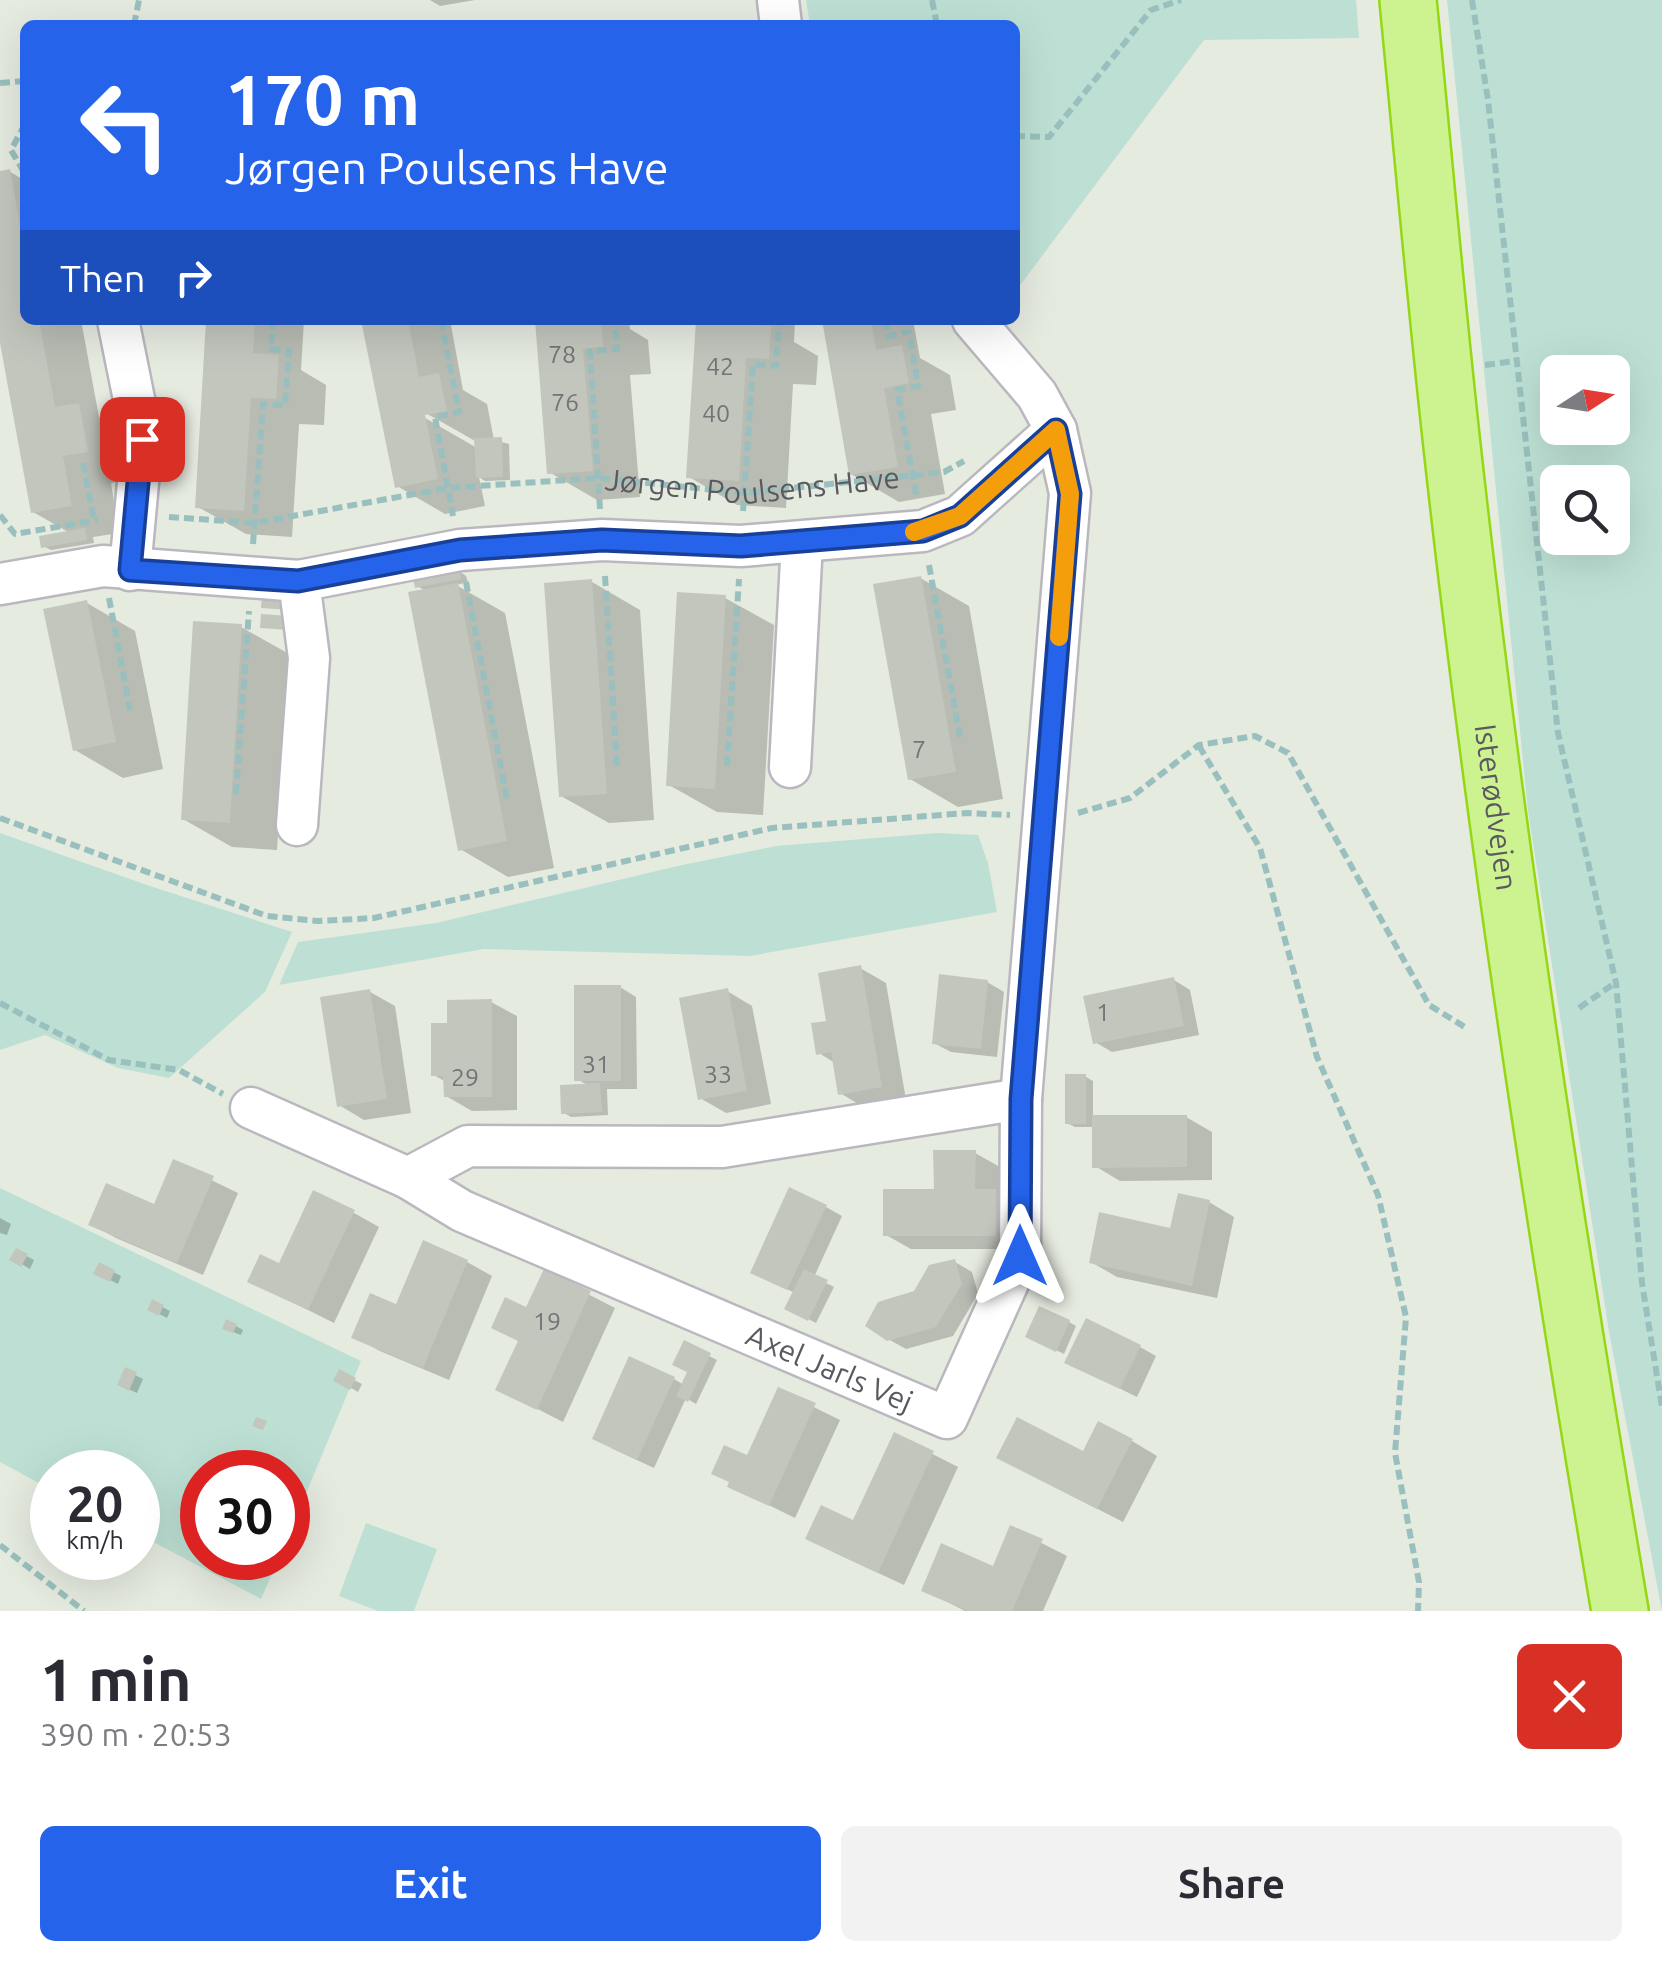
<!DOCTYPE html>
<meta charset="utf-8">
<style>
:root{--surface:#fff;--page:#f2f2f3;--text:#2b2b33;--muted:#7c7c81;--accent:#2563eb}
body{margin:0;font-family:Ubuntu,sans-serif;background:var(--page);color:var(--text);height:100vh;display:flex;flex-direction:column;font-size:38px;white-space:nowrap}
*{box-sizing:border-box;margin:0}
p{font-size:32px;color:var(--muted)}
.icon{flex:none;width:55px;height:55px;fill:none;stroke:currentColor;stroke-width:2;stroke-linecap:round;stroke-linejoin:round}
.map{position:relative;height:1611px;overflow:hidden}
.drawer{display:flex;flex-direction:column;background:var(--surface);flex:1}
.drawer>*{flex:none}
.hud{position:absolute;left:20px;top:20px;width:1000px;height:305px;border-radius:15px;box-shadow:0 10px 40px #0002;background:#2563eb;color:#fff;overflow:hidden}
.needle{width:65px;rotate:78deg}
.tools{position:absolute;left:1540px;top:355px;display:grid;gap:20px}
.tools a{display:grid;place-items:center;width:90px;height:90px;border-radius:15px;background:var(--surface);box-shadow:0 10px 40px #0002;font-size:50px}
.speed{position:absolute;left:30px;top:1450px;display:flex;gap:20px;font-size:50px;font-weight:700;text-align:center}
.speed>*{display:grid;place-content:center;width:130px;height:130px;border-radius:50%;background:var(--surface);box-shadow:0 10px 40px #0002;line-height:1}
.speed small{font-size:25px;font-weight:400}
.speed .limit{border:15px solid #d22;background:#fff;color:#111}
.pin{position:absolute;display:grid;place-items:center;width:85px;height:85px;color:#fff;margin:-42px;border-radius:20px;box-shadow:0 5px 15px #0006}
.me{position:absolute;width:110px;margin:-55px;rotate:0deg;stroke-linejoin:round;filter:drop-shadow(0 0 8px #0008)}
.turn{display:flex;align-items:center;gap:35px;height:210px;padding:0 40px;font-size:45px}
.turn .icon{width:130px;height:130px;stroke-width:2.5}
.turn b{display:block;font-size:70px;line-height:85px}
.then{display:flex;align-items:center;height:95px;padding:0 40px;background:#0003;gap:20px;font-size:38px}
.round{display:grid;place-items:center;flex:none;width:105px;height:105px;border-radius:15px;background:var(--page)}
.summary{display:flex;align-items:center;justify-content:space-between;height:170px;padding:0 40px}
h1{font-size:60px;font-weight:700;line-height:75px}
.button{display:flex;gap:20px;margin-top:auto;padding:20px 40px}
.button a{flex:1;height:115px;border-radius:15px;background:var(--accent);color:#fff;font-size:40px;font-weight:700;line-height:115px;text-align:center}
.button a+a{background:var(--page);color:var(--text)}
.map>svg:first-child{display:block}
.green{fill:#bee0d4;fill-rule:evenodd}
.shadow{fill:#0003;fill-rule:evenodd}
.building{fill:#c3c6bd}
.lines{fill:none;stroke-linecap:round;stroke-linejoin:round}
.street-casing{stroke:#bab8be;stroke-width:45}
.highway-casing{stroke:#96d714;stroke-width:60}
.path{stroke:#99c0be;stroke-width:6;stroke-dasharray:10 5;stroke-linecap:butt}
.street{stroke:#fff;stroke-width:40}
.highway{stroke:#ccf38f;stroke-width:55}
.route-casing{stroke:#184099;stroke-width:25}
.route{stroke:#2563eb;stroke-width:18}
.slow{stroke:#f59e0b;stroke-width:18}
.labels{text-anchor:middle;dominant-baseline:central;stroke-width:8;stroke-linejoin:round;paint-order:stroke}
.number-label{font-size:25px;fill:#747477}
.street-label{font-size:30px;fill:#5a5960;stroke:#fff}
</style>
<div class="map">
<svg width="1662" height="1611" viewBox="0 0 1662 1611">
<rect width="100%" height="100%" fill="#e6ebe0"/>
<g class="green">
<path d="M 806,0 L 1356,0 L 1359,38 L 1204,40 L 1015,292 L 1015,25 L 810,25 Z"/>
<path d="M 1447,0 L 1662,0 L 1662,1611 L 1609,1332 L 1528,811 ZM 1612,372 L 1612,428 L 1558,428 L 1558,372 ZM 1558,482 L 1612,482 L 1612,538 L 1558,538 Z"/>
<path d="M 0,833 L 147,885 L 292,932 L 265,992 L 169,1078 L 118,1068 L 45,1035 L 0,1050 Z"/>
<path d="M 937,833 L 978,835 L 988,863 L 997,912 L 750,956 L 484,949 L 279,985 L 298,942 L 436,923 L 682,865 L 776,846 Z"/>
<path d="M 0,1188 L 361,1361 L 288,1537 L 288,1472 L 202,1472 L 202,1558 L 279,1558 L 261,1599 L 138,1534 L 138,1472 L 52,1472 L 52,1490 L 0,1462 Z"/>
<path d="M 366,1523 L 437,1549 L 414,1611 L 378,1611 L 339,1596 Z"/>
</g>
<g class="shadow">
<path d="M 430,0 L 475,0 L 440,6 Z"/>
<path d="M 9,171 L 25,181 L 25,320 L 81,320 L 99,417 L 127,433 L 136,479 L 111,483 L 119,533 L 93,537 L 94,543 L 51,550 L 43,546 L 70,533 L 33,512 L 0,329 L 0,173 Z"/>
<path d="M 209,320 L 304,320 L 301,370 L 326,385 L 324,425 L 299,424 L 292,537 L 246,534 L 198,507 Z"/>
<path d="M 364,320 L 450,320 L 463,390 L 487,404 L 494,440 L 509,444 L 510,480 L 485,481 L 479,477 L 485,506 L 445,514 L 397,486 ZM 415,407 L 477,442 L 477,448 L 413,411 Z"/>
<path d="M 537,320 L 629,320 L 630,329 L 648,340 L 651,374 L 630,375 L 640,497 L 597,500 L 549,472 Z"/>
<path d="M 699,320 L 795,320 L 794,342 L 818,356 L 816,385 L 793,384 L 786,508 L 737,505 L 689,477 Z"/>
<path d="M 824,320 L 913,320 L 920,358 L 950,375 L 956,410 L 931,414 L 945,494 L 899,502 L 851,474 Z"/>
<path d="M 459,571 L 466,576 L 468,582 L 456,585 L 505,613 L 554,868 L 508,877 L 460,849 L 426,591 L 417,586 Z"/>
<path d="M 920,578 L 969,606 L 1003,799 L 958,807 L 910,779 Z"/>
<path d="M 592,582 L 640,610 L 654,820 L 609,823 L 561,796 Z"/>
<path d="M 725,598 L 774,625 L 763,815 L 717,812 L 669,785 Z"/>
<path d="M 87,603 L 135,631 L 163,769 L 123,778 L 75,750 Z"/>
<path d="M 241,627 L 289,654 L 277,850 L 232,847 L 183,819 Z"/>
<path d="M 860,968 L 886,983 L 906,1100 L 865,1108 L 840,1093 L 835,1063 L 819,1053 L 829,1023 Z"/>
<path d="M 1174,980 L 1190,990 L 1199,1035 L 1112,1052 L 1095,1042 Z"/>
<path d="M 987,982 L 1004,992 L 997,1057 L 951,1052 L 934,1043 Z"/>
<path d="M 620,987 L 636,997 L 637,1089 L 607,1089 L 608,1115 L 571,1117 L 564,1113 L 589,1086 L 577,1079 Z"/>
<path d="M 727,991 L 752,1006 L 771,1104 L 726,1113 L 700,1098 Z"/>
<path d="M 370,992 L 395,1006 L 411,1113 L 364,1120 L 339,1105 Z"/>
<path d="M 491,1002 L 517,1016 L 517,1110 L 472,1111 L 446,1096 L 446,1082 L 434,1075 L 449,1026 Z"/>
<path d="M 1086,1077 L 1093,1081 L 1093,1118 L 1186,1117 L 1212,1132 L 1212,1180 L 1120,1181 L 1095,1166 L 1094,1127 L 1075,1127 L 1067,1123 Z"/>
<path d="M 975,1153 L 1000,1167 L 1000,1194 L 1021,1206 L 1021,1249 L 911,1249 L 886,1235 L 936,1192 Z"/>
<path d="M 174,1162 L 238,1193 L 203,1275 L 116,1238 L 91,1224 L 155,1207 Z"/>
<path d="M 1209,1202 L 1234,1217 L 1217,1298 L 1117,1277 L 1091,1262 L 1172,1231 Z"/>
<path d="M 826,1207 L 842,1216 L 814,1277 L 834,1287 L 816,1323 L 787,1308 L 795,1293 L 769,1281 Z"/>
<path d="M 354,1213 L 379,1227 L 334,1323 L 250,1281 L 281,1266 Z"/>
<path d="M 0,1218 L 11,1224 L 7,1235 L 0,1233 Z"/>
<path d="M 17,1251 L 34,1260 L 30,1269 L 13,1259 Z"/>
<path d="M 467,1262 L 492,1276 L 449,1380 L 380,1351 L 354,1337 Z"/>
<path d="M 955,1262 L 972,1272 L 978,1294 L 953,1336 L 906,1349 L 888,1339 L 915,1293 Z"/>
<path d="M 100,1265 L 121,1276 L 118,1284 L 96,1273 Z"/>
<path d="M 545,1272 L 615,1308 L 563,1422 L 499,1389 L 520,1342 L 494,1327 L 527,1310 Z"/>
<path d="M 153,1302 L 170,1311 L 167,1318 L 150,1309 Z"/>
<path d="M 1069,1322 L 1076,1326 L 1064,1354 L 1035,1340 Z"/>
<path d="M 236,1326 L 243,1330 L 241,1335 L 233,1332 Z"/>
<path d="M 685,1344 L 717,1360 L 696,1404 L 686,1398 L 654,1468 L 611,1448 L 674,1379 L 684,1385 L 690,1371 Z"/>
<path d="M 1140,1347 L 1156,1356 L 1137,1397 L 1084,1371 Z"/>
<path d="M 340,1373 L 362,1384 L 358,1392 L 337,1380 Z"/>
<path d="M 135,1375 L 143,1379 L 137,1393 L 128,1389 Z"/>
<path d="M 779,1390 L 840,1420 L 795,1518 L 730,1486 L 748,1458 Z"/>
<path d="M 895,1435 L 958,1467 L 904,1585 L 833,1552 L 854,1523 Z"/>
<path d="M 1132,1441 L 1157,1456 L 1123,1522 L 1024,1471 Z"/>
<path d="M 1012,1528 L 1067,1556 L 1043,1611 L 965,1611 L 924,1590 L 994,1569 Z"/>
</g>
<g class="building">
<path d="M 10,169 L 20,226 L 25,225 L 25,320 L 39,320 L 55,407 L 79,403 L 88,452 L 63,456 L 72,506 L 31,513 L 0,343 L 0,171 Z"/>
<path d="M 206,320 L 255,320 L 253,353 L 279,355 L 276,399 L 251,398 L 244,511 L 195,508 Z"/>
<path d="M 361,320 L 408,320 L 419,377 L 439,373 L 447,411 L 425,415 L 438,479 L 395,488 Z"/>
<path d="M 535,320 L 601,320 L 603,347 L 583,349 L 593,471 L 547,474 Z"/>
<path d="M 696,320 L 746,320 L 745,324 L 771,326 L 769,359 L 746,358 L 739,481 L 686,478 Z"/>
<path d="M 822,320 L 871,320 L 876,350 L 902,345 L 909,383 L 884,388 L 898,467 L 849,475 Z"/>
<path d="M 502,437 L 503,477 L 476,478 L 474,438 Z"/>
<path d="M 85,528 L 87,540 L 41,548 L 39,536 Z"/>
<path d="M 459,569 L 461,579 L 415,588 L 413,578 Z"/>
<path d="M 921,576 L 956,772 L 908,780 L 873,584 Z"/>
<path d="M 592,579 L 607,794 L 559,797 L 544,583 Z"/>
<path d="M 458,583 L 507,841 L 458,851 L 408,592 Z"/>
<path d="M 677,592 L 726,595 L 715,789 L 666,786 Z"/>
<path d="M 262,594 L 291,597 L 290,610 L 261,608 Z"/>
<path d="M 87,600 L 116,742 L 73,751 L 43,609 Z"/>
<path d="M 261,614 L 290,616 L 289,630 L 260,628 Z"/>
<path d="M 193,621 L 242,624 L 230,823 L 181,820 Z"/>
<path d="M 861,965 L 882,1087 L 838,1095 L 831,1052 L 816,1055 L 811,1023 L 826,1021 L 818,973 Z"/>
<path d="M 939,974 L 988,980 L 981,1049 L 932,1044 Z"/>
<path d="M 1174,977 L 1184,1026 L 1093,1044 L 1083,996 Z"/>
<rect x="574" y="985" width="47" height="96"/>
<path d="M 728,988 L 747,1091 L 698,1100 L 679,998 Z"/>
<path d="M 370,989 L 387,1099 L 337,1107 L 320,997 Z"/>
<path d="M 492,999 L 492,1097 L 444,1097 L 443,1076 L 431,1076 L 431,1023 L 447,1023 L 447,1000 Z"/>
<rect x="1065" y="1074" width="21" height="50"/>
<path d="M 600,1083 L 602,1112 L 561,1114 L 560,1085 Z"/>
<path d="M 1092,1115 L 1187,1115 L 1187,1167 L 1092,1168 Z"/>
<path d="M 933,1150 L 976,1150 L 975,1189 L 996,1189 L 996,1236 L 883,1236 L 883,1189 L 934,1189 Z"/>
<path d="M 173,1159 L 214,1176 L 177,1263 L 88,1225 L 106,1183 L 154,1204 Z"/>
<path d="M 789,1187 L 827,1205 L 787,1290 L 750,1273 Z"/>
<path d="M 313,1190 L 355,1210 L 308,1310 L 247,1282 L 260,1254 L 279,1263 Z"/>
<path d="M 1178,1193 L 1210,1200 L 1192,1286 L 1089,1263 L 1099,1212 L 1170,1228 Z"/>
<path d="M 423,1240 L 468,1260 L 423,1368 L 351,1338 L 370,1293 L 396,1304 Z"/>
<path d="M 16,1248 L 28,1254 L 21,1267 L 9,1260 Z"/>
<path d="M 955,1259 L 962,1284 L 936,1327 L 887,1341 L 865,1326 L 878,1302 L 914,1291 L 929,1265 Z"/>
<path d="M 99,1262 L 115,1270 L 110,1282 L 93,1274 Z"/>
<path d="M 544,1269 L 591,1291 L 537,1410 L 495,1390 L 518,1341 L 491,1328 L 505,1297 L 526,1307 Z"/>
<path d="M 804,1269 L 828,1280 L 808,1321 L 784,1309 Z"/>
<path d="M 152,1299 L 164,1305 L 159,1316 L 147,1310 Z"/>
<path d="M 1039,1306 L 1070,1320 L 1056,1352 L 1025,1337 Z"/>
<path d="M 1086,1318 L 1141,1345 L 1120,1389 L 1064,1363 Z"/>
<path d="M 226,1319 L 237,1324 L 233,1333 L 222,1329 Z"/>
<path d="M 684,1340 L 711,1353 L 688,1402 L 676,1396 L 687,1372 L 672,1365 Z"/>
<path d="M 629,1356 L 675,1377 L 637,1460 L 592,1439 Z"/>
<path d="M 125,1367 L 137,1372 L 129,1391 L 117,1385 Z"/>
<path d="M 339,1369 L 356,1378 L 350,1390 L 333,1381 Z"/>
<path d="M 778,1387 L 816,1403 L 769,1506 L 727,1487 L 729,1482 L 711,1474 L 724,1445 L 747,1455 Z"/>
<path d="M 256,1417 L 267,1421 L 263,1430 L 252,1426 Z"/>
<path d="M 1017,1417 L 1083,1451 L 1098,1421 L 1133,1439 L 1097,1509 L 996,1458 Z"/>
<path d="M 894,1432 L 934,1451 L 878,1573 L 805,1539 L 821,1505 L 853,1520 Z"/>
<path d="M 1010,1525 L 1043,1539 L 1012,1611 L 968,1611 L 921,1591 L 941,1543 L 993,1566 Z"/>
</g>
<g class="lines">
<g class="street-casing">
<g id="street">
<path d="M 778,0 L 781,25"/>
<path d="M 118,320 L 142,439 L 130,570"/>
<path d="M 0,584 L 103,566 L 299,581 L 460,550 L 602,540 L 741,546 L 923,531 L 960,516 L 1056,430"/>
<path d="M 790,767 L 802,542"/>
<path d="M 297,825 L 309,658 L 299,581"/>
<path id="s2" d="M 251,1108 L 408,1178 L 462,1211 L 947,1418 L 1020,1256 L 1021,1099 L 1070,493 L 1056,430 L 1037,395 L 973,320"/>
<path d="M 408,1178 L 468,1146 L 722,1147 L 1021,1099"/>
</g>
</g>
<g class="highway-casing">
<g id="highway">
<path id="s3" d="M 1408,0 C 1423,152 1436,304 1453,455 C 1496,842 1555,1227 1620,1611"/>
</g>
</g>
<g class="path">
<path d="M 932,0 L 937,25"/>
<path d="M 1472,0 L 1488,100 L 1558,733 L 1616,983 L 1642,1283 L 1662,1407"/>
<path d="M 134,25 L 139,0"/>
<path d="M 0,83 L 25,81"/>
<path d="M 25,124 L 11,150 L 25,174"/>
<path d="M 1015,136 L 1049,137 L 1151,10 L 1181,0"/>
<path d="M 441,320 L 459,412 L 435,417 L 453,516"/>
<path d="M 885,320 L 888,336 L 909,332 L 918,386 L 897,390 L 917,498"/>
<path d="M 1485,365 L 1516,361"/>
<path d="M 83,463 L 94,520"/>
<path d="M 600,509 L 590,351 L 617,349 L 615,320"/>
<path d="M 743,511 L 753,364 L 776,366 L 779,322 L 761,320"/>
<path d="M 0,515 L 15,534 L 98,520"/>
<path id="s1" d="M 169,517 L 254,523 L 448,488 L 598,478 L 745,493 L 944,472 L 964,461"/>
<path d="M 253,544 L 263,404 L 285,405 L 289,351 L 271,349 L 273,320"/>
<path d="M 929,565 L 960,737"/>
<path d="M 605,576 L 617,768"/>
<path d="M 466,582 L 507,800"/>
<path d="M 109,598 L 130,710"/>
<path d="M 1199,746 L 1260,848 L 1317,1057 L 1378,1195 L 1406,1317 L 1395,1453 L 1419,1582 L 1418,1611"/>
<path d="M 727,766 L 739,579"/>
<path d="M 236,794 L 249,611"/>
<path d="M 1078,813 L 1130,798 L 1199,745 L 1255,736 L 1288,753 L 1429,1005 L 1468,1029"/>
<path d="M 0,818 L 267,916 L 318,921 L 374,918 L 772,828 L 967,813 L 1010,815"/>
<path d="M 0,1003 L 109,1060 L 179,1070 L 223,1094"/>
<path d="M 1579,1008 L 1615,983"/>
<path d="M 0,1545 L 84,1611"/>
</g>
<use href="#street" class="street"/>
<use href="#highway" class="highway"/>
</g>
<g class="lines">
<g class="route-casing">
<path id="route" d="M 142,439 L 130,570 L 298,581 L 460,550 L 602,540 L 741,546 L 923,531 L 960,516 L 1056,430 L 1070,494 L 1021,1099 L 1020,1256"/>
</g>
<use href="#route" class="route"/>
<path class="slow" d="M 914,532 L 960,516 L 1056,430 L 1070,494 L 1059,637"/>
</g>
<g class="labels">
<g class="number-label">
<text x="562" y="354">78</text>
<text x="720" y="366">42</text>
<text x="565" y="402">76</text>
<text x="716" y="413">40</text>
<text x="919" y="749">7</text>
<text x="1103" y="1012">1</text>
<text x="596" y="1064">31</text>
<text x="718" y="1074">33</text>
<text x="465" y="1077">29</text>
<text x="547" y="1321">19</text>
</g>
<g class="street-label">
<text stroke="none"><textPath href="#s1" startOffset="588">Jørgen Poulsens Have</textPath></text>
<text stroke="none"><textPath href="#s3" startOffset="812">Isterødvejen</textPath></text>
<text stroke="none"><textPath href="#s2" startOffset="635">Axel Jarls Vej</textPath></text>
</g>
</g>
</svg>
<div class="tools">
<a><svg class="needle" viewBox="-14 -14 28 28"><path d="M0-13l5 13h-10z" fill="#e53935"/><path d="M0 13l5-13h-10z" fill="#7c7c81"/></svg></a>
<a><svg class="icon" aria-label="search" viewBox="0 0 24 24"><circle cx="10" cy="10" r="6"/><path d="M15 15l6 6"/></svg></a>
</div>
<div class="speed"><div>20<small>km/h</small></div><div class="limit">30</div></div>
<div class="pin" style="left:142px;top:439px;background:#d93025"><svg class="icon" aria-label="arrive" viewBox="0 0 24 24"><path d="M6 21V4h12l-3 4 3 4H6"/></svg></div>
<svg class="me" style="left:1020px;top:1256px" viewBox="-20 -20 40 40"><path d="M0-17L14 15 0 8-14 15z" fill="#2563eb" stroke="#fff" stroke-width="4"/></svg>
<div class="hud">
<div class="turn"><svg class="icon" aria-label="left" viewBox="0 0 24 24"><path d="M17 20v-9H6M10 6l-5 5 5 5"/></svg><div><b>170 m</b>Jørgen Poulsens Have</div></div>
<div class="then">Then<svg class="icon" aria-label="right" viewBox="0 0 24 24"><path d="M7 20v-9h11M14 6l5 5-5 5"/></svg></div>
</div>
</div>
<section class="drawer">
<div class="summary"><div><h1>1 min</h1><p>390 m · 20:53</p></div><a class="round" style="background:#d93025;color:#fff"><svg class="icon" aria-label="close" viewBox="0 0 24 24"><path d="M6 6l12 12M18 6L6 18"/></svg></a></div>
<div class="button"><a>Exit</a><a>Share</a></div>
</section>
